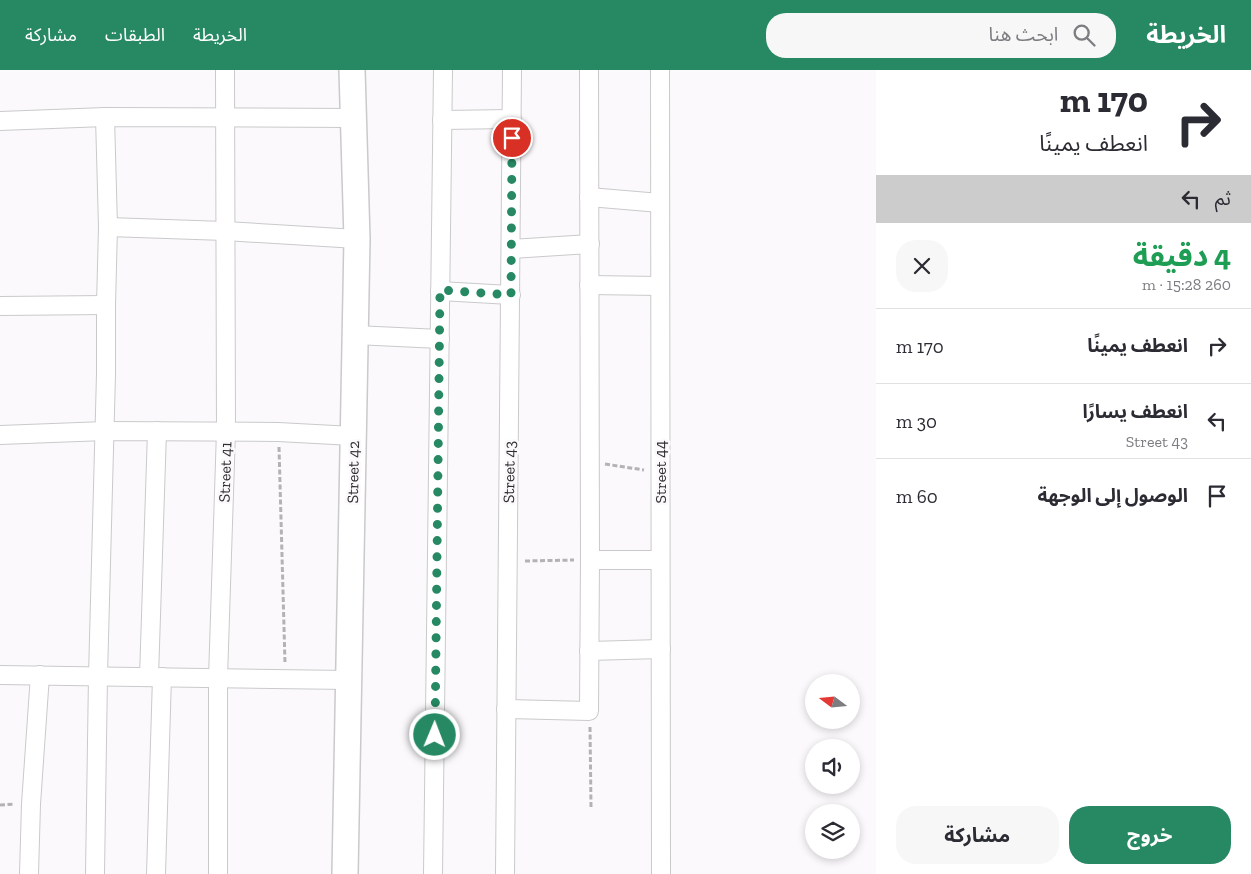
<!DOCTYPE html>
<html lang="ar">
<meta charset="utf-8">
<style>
:root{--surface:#fff;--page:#f7f7f7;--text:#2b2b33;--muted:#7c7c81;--line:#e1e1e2;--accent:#268963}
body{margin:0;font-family:"Zilla Slab","Noto Sans Arabic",serif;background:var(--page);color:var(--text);direction:rtl;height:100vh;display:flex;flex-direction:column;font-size:19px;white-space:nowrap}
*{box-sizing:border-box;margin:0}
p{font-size:16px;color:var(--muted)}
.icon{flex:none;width:28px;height:28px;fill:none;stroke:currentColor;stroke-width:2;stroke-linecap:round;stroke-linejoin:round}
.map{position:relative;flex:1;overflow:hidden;direction:ltr}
.drawer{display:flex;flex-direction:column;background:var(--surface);width:375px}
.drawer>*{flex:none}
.hud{background:#fff;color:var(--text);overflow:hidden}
.needle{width:32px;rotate:286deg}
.controls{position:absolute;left:805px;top:604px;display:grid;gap:10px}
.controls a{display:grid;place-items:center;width:55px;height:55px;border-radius:50%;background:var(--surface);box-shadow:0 2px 8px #0003;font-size:25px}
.pin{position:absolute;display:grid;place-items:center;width:42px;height:42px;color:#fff;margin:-21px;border:2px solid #fff;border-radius:50%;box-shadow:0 1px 5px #0007}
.me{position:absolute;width:55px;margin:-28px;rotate:1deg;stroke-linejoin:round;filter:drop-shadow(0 0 4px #0008)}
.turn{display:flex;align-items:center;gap:18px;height:105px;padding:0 20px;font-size:22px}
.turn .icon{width:65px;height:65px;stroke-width:2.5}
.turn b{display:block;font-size:35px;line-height:42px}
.then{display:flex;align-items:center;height:48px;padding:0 20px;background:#0003;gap:10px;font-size:19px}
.round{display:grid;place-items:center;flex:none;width:52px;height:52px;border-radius:20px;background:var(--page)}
.summary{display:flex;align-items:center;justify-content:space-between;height:85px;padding:0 20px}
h1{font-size:30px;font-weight:700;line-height:38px;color:#1e9e55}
.button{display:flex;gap:10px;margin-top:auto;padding:10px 20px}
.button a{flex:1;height:58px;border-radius:20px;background:var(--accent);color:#fff;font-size:20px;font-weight:700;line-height:58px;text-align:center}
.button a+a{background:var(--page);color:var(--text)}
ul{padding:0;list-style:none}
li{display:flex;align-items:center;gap:15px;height:75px;padding:0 20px;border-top:1px solid var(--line)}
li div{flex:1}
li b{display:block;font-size:19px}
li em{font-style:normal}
header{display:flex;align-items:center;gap:30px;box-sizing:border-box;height:70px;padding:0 25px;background:var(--accent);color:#fff}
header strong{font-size:24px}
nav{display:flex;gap:28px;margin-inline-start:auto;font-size:18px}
.search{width:350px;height:45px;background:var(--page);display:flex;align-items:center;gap:12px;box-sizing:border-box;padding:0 18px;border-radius:20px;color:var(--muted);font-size:19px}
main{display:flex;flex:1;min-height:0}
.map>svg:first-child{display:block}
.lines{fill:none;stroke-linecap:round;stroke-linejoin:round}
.minor-casing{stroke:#cac9cb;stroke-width:20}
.secondary-casing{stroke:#cac9cb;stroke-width:28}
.path{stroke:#b3b2b4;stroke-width:3;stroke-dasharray:5 2.5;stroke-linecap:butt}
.minor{stroke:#fff;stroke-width:18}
.secondary{stroke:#fff;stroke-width:25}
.route{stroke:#268963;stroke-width:9;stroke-dasharray:0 16.2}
.labels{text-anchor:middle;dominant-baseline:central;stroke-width:5;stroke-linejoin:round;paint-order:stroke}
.street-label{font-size:16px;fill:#2f2e2f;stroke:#fbf9fc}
</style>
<header>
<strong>الخريطة</strong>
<div class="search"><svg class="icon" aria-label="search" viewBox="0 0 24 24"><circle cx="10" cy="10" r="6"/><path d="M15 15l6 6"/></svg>ابحث هنا</div>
<nav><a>الخريطة</a><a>الطبقات</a><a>مشاركة</a></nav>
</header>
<main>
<section class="drawer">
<div class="hud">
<div class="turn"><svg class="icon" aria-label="right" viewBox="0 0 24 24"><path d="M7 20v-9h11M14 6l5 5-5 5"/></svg><div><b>170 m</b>انعطف يمينًا</div></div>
<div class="then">ثم<svg class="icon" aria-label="left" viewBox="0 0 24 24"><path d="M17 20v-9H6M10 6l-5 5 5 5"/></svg></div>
</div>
<div class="summary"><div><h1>4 دقيقة</h1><p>260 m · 15:28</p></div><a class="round"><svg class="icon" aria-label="close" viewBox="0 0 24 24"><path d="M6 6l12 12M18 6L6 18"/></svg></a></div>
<ul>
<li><svg class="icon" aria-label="right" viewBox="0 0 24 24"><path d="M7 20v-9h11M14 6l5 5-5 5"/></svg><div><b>انعطف يمينًا</b></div><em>170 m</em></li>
<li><svg class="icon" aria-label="left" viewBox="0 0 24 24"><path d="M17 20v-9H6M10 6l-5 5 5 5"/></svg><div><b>انعطف يسارًا</b><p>Street 43</p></div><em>30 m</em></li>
<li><svg class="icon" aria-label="arrive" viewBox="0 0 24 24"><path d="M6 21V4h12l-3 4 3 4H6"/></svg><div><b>الوصول إلى الوجهة</b></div><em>60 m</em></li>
</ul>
<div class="button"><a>خروج</a><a>مشاركة</a></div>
</section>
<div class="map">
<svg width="876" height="804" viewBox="0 0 876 804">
<rect width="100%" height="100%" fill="#fbf9fc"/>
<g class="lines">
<g class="minor-casing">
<g id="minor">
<path d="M 660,0 L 661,804"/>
<path d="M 442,50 L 512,49"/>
<path d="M 0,51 L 105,47 L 354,48"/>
<path d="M 589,127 L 660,133"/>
<path d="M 108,157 L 225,161 L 357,169"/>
<path d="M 511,179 L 590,174"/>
<path d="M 589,215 L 660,216"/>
<path d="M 440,221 L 511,225"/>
<path d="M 0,236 L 106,235"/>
<path d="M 355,265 L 440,269"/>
<path d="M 0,365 L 105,361 L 278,362 L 353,366"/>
<path d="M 590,490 L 660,490"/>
<path d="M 589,581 L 661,579"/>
<path d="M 0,605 L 348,610"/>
<path d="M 149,607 L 157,361"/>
<path d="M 506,639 L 589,641 L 590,490 L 589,0"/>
<path d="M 29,804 L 31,734 L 40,605"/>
<path d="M 95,804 L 98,606 L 106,304 L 106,235 L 108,157 L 105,47"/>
<path d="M 156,804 L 162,607"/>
<path d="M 218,804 L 218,608 L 226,361 L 225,0"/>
<path d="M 433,804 L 443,0"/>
<path d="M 505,804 C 508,536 511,268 512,0"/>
</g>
</g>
<g class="secondary-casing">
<path id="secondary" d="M 345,804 L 357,169 L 352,0"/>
</g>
<g class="path">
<path d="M 279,377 L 285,593"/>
<path d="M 605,394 L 644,400"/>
<path d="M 525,491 L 574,490"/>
<path d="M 590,657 L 591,737"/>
<path d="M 0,735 L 15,734"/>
</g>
<use href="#minor" class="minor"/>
<use href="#secondary" class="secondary"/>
</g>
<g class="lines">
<path class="route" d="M 435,665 L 440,220 L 511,225 L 512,68"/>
</g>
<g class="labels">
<g class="street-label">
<text transform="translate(225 402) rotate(-88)">Street 41</text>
<text transform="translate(353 402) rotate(-89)">Street 42</text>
<text transform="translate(509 402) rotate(-89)">Street 43</text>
<text transform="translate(660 402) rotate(-90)">Street 44</text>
</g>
</g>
</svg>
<div class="controls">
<a><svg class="needle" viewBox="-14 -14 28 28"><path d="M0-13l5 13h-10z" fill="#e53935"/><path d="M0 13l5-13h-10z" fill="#7c7c81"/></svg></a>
<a><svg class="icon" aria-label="sound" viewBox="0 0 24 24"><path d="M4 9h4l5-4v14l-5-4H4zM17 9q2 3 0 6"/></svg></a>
<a><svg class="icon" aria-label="layers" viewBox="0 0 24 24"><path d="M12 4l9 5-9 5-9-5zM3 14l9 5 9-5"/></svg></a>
</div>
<div class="pin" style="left:512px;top:68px;background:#d93025"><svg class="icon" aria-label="arrive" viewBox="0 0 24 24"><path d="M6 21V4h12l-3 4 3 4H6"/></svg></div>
<svg class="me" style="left:435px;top:665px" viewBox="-20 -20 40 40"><circle r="17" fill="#268963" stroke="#fff" stroke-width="3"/><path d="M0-11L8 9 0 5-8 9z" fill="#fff"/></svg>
</div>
</main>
